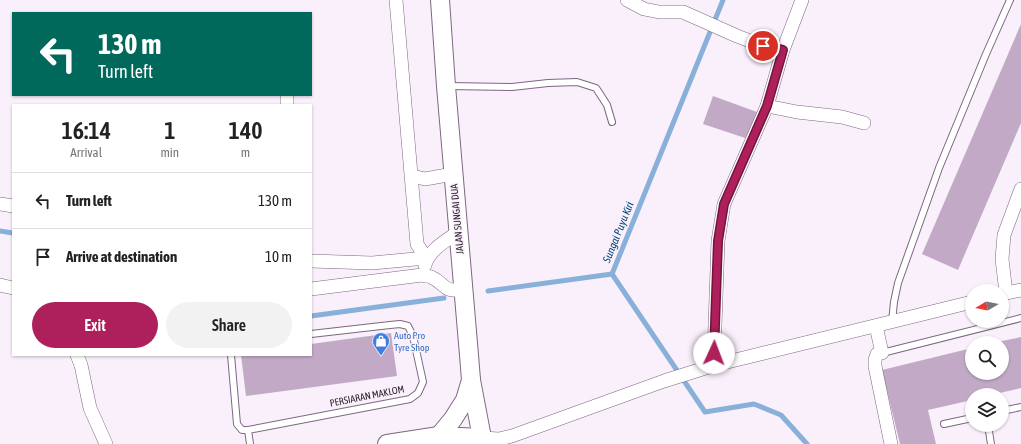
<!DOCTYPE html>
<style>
:root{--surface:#fff;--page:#f2f2f2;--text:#222;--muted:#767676;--line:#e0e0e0;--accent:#ae205b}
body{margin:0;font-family:"Asap Condensed",sans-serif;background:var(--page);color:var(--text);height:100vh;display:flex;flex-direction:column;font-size:15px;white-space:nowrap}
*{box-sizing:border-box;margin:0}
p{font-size:13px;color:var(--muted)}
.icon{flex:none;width:22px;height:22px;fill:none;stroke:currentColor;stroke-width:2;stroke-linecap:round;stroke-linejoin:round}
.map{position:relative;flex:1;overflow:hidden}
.panel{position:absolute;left:12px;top:104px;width:300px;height:252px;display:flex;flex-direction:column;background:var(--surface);border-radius:0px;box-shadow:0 1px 3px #0004}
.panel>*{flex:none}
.hud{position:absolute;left:12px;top:12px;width:300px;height:84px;border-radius:0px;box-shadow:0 1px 3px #0004;background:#00695c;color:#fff;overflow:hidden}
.needle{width:26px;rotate:260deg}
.tools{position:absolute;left:965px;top:284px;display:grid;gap:8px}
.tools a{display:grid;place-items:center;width:44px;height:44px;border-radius:50%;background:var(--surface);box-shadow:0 1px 3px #0004;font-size:20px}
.pin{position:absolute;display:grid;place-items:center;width:34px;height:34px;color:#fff;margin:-17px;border:2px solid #fff;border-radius:50%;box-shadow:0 1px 4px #0007}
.me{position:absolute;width:44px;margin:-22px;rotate:2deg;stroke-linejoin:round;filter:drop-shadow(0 0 3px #0008)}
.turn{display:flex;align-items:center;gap:14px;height:84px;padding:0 20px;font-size:18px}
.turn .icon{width:52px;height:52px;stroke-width:2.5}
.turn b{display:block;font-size:28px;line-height:34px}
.eta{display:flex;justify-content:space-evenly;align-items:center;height:68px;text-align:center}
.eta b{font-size:24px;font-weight:600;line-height:28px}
.button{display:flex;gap:8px;margin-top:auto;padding:8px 20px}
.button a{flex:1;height:46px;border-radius:24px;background:var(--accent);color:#fff;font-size:16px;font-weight:600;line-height:46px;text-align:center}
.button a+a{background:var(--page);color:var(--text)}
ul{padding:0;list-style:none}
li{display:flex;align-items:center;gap:12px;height:56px;padding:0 20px;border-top:1px solid var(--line)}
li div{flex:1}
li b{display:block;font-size:15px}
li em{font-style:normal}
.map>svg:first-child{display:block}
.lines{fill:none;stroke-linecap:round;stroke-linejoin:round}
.stream{stroke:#88b0d9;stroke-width:5}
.building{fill:#c2aac6}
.lane-casing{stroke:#7d6781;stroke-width:8}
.street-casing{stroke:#7d6781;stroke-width:14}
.secondary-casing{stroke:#7d6781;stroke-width:20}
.lane{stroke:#fff;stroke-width:6}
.street{stroke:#fff;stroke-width:13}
.secondary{stroke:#fff;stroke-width:18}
.route-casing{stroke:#71153b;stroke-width:10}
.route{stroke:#ae205b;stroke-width:7}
.labels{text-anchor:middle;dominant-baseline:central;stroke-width:3;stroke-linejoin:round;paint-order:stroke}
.street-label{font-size:10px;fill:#2b222d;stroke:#faf0fc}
.shop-label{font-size:10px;fill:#366cbe;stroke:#faf0fc;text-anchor:start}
.water-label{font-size:11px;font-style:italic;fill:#014577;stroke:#faf0fc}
</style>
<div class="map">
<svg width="1021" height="444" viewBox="0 0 1021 444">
<rect width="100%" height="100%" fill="#faf0fc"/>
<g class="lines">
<g class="stream">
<path d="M 723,0 L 612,274 L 705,412 L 754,404 L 781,415 L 807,444"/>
<path d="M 0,231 L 13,233"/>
<path d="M 488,291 L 612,274"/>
<path d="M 311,316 L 444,298"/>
</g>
</g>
<g class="building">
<path d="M 1021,24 L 1021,123 L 958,270 L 922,254 Z"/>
<path d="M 713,96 L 757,112 L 748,139 L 703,124 Z"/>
<path d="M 391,333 L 397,376 L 246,396 L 241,355 L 311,355 L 311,344 Z"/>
<path d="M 1021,337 L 1021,388 L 991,395 L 972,395 L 972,400 L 928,410 L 936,444 L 900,444 L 882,370 L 972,348 L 972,373 L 1002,373 L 1002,343 L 997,342 Z"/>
</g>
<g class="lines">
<g class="lane-casing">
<g id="lane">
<path d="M 448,86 L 512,87 L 548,83 L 577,82 L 596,88 L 607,105 L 612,122"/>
<path d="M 892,322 L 894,302 L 898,283 L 939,168 L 986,54 L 1010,0"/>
<path d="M 882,353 L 1021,318"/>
<path d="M 231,355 L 237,424 L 242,430 L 248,430 L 410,399 L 418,393 L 423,382 L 413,336 L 408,326 L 400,324 L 390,325 L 311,334"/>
<path d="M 1002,411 L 1021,407"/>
<path d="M 944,424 L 972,418"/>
<path d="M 988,425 L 991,444"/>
<path d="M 248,430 L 250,444"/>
</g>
</g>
<g class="street-casing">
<g id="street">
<path d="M 627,0 L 644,9 L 659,12 L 683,12 L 737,36 L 763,46 L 783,50"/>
<path d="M 287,95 L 287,105"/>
<path d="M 767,106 L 797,112 L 842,117 L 864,123"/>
<path d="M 412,176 L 425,179 L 453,174"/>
<path d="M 0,204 L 13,206"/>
<path d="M 311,261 L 372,263 L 426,258 L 417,244 L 396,0"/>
<path d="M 425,265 C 429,250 446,241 458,232"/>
<path d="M 0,285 L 13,288"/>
<path d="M 311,289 L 422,275 C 425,276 429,276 431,277 C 447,284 441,292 463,290"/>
<path d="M 1006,293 L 1002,259 L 1004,235 L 1021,189"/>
<path d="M 1002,294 L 1021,290"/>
<path d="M 876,326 L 882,353 L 877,354 L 875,360 L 875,366 L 891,444"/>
<path d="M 77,355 L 81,365 L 90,408 L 106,444"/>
<path d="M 715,365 L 714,353 L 718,241 L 724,204 L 767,106 L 783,50 L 802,0"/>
<path d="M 482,438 L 499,439 L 512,436 L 664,381 L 715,365 L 972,302"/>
</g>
</g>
<g class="secondary-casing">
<g id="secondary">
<path d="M 440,0 L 446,86 L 469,355 L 471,380 L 482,438 L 486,444"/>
<path d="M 439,436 L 453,419 L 465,400 L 471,380"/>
<path d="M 387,444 L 439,436 L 482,438"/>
</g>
</g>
<use href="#lane" class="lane"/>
<use href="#street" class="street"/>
<use href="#secondary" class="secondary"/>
</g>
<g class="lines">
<g class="route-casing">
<path id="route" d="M 714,353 L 718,241 L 724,204 L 767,106 L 783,50 L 763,46"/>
</g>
<use href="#route" class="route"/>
</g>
<defs>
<g id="shop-pin" transform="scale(0.9)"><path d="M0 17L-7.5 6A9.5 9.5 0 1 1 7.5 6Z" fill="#3f7fe0" stroke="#faf0fc"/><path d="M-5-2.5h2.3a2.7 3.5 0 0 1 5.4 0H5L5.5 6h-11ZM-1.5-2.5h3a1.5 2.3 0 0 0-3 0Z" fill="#fff"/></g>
</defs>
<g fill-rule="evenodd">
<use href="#shop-pin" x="381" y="341"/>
</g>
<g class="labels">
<g class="street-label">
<text transform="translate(457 219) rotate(-95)">JALAN SUNGAI DUA</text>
<text transform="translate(367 396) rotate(-11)">PERSIARAN MAKLOM</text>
</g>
<g class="shop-label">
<text x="394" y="335">Auto Pro<tspan x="394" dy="12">Tyre Shop</tspan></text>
</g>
<g class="water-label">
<text transform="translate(618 232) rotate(-68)">Sungai Puyu Kiri</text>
</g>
</g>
</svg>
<div class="tools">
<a><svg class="needle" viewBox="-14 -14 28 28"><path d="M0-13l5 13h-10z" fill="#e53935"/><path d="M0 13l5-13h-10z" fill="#767676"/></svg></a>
<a><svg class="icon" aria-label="search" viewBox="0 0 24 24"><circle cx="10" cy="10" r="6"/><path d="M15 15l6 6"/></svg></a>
<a><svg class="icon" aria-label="layers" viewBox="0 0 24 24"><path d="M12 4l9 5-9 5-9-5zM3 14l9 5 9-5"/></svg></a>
</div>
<div class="pin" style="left:763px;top:46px;background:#d93025"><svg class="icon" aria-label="arrive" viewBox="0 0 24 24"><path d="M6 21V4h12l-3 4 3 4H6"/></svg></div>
<svg class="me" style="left:714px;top:353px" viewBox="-20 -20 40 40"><circle r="19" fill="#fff"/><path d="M0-13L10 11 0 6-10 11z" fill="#ae205b"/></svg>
<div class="hud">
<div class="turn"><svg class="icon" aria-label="left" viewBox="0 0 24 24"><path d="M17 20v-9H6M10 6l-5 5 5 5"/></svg><div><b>130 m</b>Turn left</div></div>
</div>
<section class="panel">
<div class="eta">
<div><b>16:14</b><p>Arrival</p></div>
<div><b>1</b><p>min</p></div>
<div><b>140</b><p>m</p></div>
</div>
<ul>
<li><svg class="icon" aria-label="left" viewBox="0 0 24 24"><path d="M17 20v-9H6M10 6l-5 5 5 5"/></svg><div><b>Turn left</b></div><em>130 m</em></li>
<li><svg class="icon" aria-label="arrive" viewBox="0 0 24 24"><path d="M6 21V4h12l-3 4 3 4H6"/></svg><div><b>Arrive at destination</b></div><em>10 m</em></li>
</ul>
<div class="button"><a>Exit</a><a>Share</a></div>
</section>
</div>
